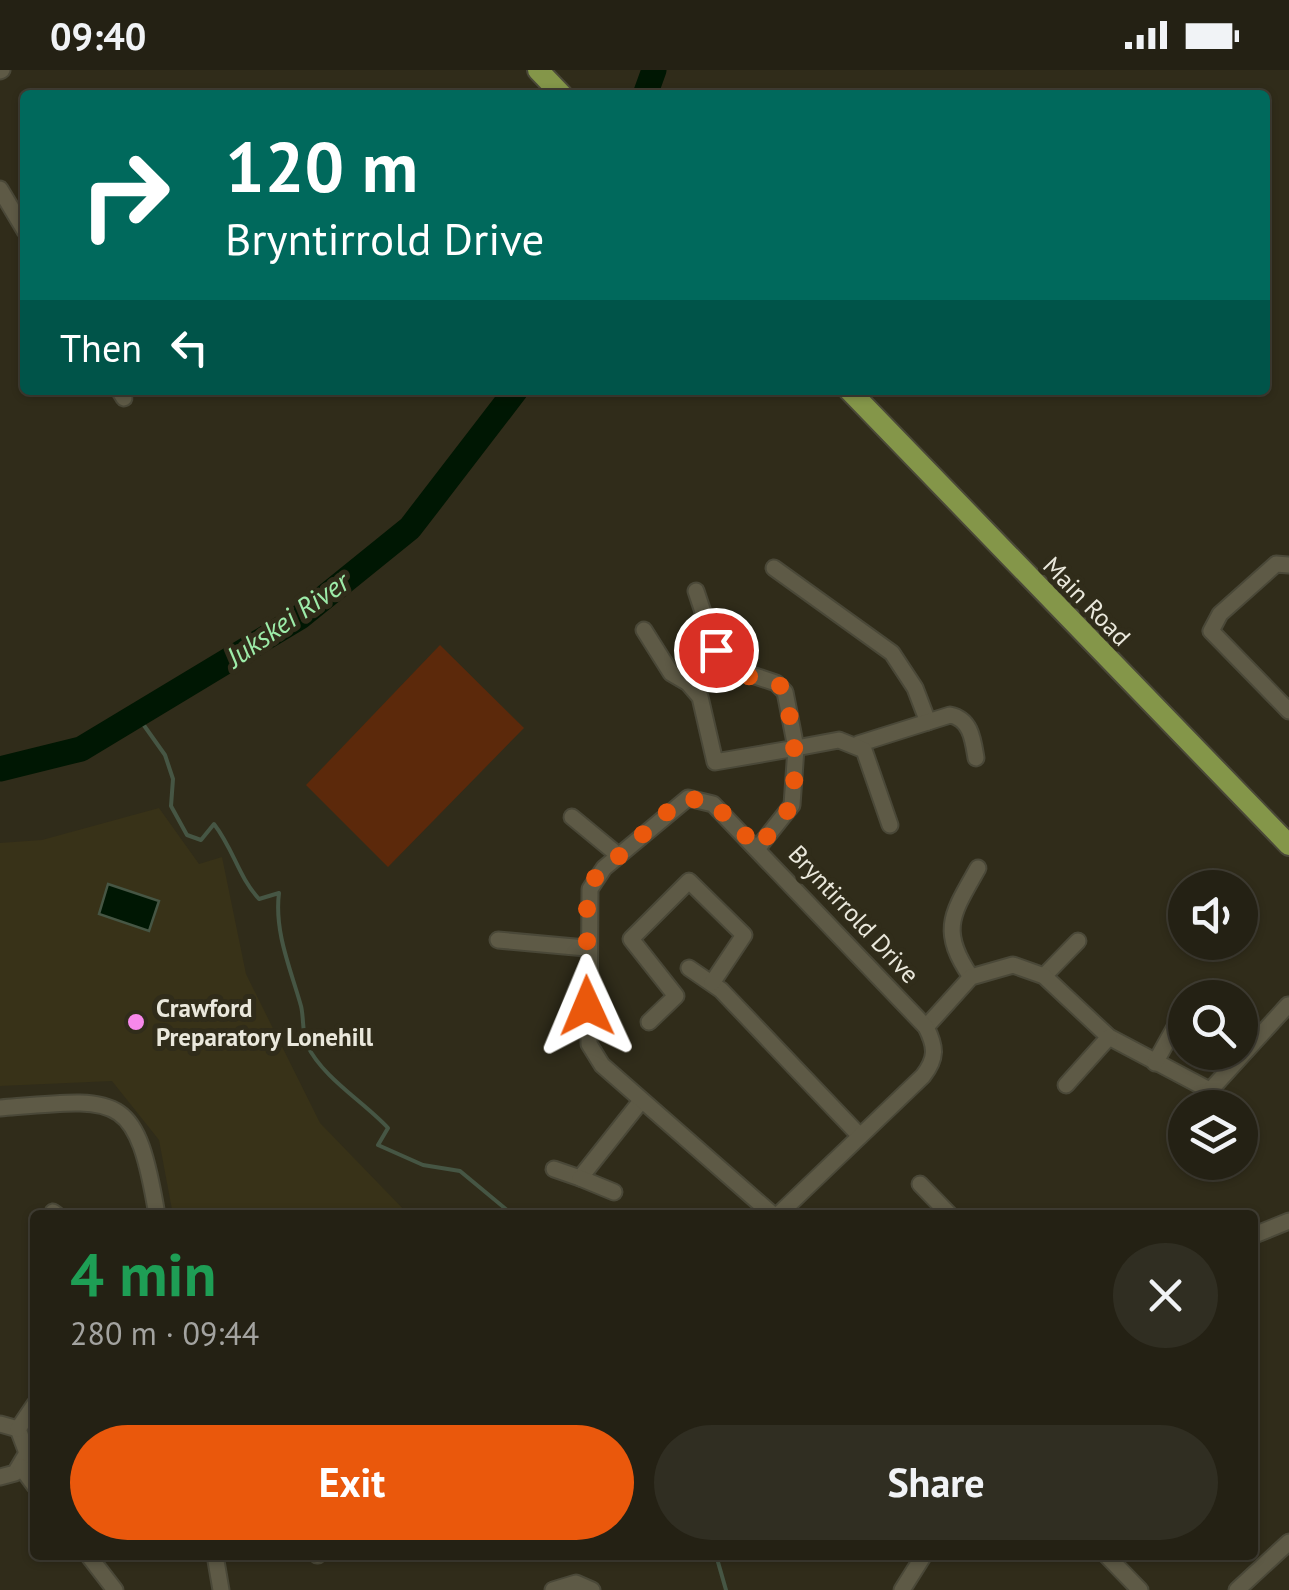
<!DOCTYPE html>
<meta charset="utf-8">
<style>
:root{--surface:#242114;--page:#302e22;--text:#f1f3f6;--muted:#a3a3a0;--line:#413e34;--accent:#ea580c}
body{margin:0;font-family:"PT Sans",sans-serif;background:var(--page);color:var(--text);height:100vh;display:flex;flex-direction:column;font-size:38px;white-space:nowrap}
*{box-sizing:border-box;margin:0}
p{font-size:32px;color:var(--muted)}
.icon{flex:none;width:55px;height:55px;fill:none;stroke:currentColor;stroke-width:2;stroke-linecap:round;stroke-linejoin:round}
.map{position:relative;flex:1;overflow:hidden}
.drawer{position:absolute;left:30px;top:1140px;width:1228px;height:350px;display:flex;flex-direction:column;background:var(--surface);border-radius:10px;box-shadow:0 2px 8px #0004,0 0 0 2px var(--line)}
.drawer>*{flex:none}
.hud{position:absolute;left:20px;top:20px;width:1250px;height:305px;border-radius:10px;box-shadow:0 2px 8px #0004,0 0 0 2px var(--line);background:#00695c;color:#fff;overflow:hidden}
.tools{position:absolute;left:1168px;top:800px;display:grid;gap:20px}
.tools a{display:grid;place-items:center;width:90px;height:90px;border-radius:50%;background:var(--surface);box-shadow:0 2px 8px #0004,0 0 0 2px var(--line);font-size:50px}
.pin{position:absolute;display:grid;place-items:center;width:85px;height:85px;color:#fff;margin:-42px;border:5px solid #fff;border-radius:50%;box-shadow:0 2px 10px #0007}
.me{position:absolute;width:110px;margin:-55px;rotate:359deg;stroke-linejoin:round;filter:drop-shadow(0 0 8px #0008)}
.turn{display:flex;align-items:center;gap:35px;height:210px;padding:0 40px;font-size:45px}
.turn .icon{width:130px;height:130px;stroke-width:2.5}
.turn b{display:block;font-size:70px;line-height:85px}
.then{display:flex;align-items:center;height:95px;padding:0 40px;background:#0003;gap:20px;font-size:38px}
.round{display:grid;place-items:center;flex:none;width:105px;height:105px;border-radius:52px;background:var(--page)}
.head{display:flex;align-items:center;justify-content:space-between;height:170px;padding:0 40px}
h1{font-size:60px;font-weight:800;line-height:75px;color:#1e9e55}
.action{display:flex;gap:20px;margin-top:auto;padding:20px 40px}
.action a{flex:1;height:115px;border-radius:60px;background:var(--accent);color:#fff;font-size:40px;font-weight:800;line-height:115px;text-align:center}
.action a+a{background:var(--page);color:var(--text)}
.status{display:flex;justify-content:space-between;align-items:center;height:70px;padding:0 50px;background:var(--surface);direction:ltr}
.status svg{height:28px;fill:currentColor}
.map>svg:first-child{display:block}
.built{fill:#383218}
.green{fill:#5c290b}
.water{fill:#001703;stroke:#465644;stroke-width:2.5}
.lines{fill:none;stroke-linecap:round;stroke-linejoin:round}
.stream{stroke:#465644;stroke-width:4}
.river{stroke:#001703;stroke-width:25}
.minor-casing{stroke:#4a4838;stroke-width:19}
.major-casing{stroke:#4a4838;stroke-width:24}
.minor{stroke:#5e5a46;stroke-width:15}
.major{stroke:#849649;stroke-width:20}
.route{stroke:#ea580c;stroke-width:18;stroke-dasharray:0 32.4}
.poi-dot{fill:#f788eb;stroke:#302c1a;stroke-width:4}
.labels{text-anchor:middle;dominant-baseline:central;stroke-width:10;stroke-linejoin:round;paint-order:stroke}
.street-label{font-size:25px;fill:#eae8dc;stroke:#302c1a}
.poi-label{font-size:25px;font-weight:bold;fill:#eae8dc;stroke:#302c1a;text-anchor:start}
.water-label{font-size:28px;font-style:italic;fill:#9deca9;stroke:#302c1a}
</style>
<div class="status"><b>09:40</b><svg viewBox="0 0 49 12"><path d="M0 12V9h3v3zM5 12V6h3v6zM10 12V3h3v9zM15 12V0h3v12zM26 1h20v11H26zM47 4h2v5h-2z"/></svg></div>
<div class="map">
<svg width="1289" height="1520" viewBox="0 0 1289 1520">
<rect width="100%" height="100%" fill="#302c1a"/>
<path class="built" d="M 159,738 L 199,794 L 222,787 L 246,904 L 320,1053 L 409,1145 L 243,1145 L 236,1138 L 173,1145 L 159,1070 L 112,1011 L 0,1016 L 0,773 L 42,770 Z"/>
<path class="green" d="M 440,575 L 524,658 L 388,797 L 306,715 Z"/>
<path class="water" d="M 108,814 L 159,831 L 149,861 L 99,844 Z"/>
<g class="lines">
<g class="stream">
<path d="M 138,647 L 165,685 L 173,709 L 171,736 L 187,765 L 201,770 L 214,754 C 234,780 238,806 259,829 L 279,823 C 274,862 291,900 301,936 C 304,948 302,964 307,975 C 323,1008 364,1032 388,1058 L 378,1075 L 423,1095 L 460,1101 L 513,1145"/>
<path d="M 716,1485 L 726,1520"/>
</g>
<g class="river">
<path d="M 645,25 L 654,0"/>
<path d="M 0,699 L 81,679 L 300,547 L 410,458 L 516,320"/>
</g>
<g class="minor-casing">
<g id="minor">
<path d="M 0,1 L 2,0"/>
<path d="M 0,119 L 25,161"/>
<path d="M 119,320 L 124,328"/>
<path d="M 1289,495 L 1276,494 L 1220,544 L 1211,561 L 1289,641"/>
<path d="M 774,498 L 892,583 L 915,618 L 928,652"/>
<path d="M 644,560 L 671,603 L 688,613 L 700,627 L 715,692 L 796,678 L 785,622 L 776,613 L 740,601 L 716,581 L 696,521"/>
<path d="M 858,674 L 950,645 C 971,649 973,670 976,688"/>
<path d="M 572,747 L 618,785"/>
<path d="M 757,779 L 792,735 L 796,678 L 839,670 L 864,680 L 890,755"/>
<path d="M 498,870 L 586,878"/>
<path d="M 689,898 L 721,920 L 860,1066"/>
<path d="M 1044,906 L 1078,871"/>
<path d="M 971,907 C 939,860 952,844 978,798"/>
<path d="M 649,952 L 676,926 L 631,869 L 689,811 L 744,865 L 712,913"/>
<path d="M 926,957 L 971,907 L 1013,895 L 1044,906 L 1109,967 L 1211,1021"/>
<path d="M 1155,993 L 1175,957"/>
<path d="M 1066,1015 L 1109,967"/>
<path d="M 0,1038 C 120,1028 136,1020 157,1145"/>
<path d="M 1194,1038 L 1288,935"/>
<path d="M 1178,1052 L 1185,1046"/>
<path d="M 554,1099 L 580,1108 L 641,1031"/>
<path d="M 580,1108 L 614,1122"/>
<path d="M 920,1114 L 950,1145"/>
<path d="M 53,1142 L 57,1145"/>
<path d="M 773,1145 L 602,995 L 589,974 L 590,819 L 604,798 L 688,728 L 713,734 L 926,957 C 936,977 937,988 923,1006 L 778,1145"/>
<path d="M 1252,1166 L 1289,1151"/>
<path d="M 0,1354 L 18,1359 L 27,1383 L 15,1403 L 0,1407"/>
<path d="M 18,1359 L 35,1334"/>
<path d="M 21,1397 L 35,1416"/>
<path d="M 88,1485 L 115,1520"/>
<path d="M 215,1485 L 221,1520"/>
<path d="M 317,1485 L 318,1485"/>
<path d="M 1106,1485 L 1140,1520"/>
<path d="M 553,1520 L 576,1513 L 592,1520"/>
<path d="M 902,1520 L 924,1485"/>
<path d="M 1237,1520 L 1289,1472"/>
</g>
</g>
<g class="major-casing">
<g id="major">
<path d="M 538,0 L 562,25"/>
<path d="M 849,320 L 1289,775"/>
</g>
</g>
<use href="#minor" class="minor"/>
<use href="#major" class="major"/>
</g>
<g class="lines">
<path class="route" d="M 587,936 L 587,829 L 595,808 L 677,733 L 688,728 L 714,734 L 758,778 L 792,735 L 796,691 L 788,635 L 781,616 L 748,606 L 716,580"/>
</g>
<circle class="poi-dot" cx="136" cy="952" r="10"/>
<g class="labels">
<g class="street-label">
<text transform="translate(1087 531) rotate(46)">Main Road</text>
<text transform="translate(854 844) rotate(47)">Bryntirrold Drive</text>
</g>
<g class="poi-label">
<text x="156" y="938">Crawford<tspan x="156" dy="29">Preparatory Lonehill</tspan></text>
</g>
<g class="water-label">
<text transform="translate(287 549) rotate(-35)">Jukskei River</text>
</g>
</g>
</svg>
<div class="tools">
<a><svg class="icon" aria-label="sound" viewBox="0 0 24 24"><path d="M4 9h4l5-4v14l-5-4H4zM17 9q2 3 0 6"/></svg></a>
<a><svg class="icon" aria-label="search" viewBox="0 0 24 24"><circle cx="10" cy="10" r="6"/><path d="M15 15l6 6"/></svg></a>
<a><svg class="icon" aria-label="layers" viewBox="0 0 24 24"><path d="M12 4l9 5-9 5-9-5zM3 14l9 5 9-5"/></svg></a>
</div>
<div class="pin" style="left:716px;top:580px;background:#d93025"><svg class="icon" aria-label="arrive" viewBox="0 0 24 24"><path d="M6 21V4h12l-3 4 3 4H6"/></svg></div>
<svg class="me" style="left:587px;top:936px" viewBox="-20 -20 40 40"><path d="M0-17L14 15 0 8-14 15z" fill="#ea580c" stroke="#fff" stroke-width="4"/></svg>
<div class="hud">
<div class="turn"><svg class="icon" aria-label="right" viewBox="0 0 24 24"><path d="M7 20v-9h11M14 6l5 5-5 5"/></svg><div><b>120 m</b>Bryntirrold Drive</div></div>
<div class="then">Then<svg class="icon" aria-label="left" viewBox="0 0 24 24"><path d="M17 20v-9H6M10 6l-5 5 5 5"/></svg></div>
</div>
<section class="drawer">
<div class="head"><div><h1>4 min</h1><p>280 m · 09:44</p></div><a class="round"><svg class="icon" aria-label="close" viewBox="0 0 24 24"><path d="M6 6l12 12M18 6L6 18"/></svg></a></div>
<div class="action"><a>Exit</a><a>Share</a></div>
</section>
</div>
